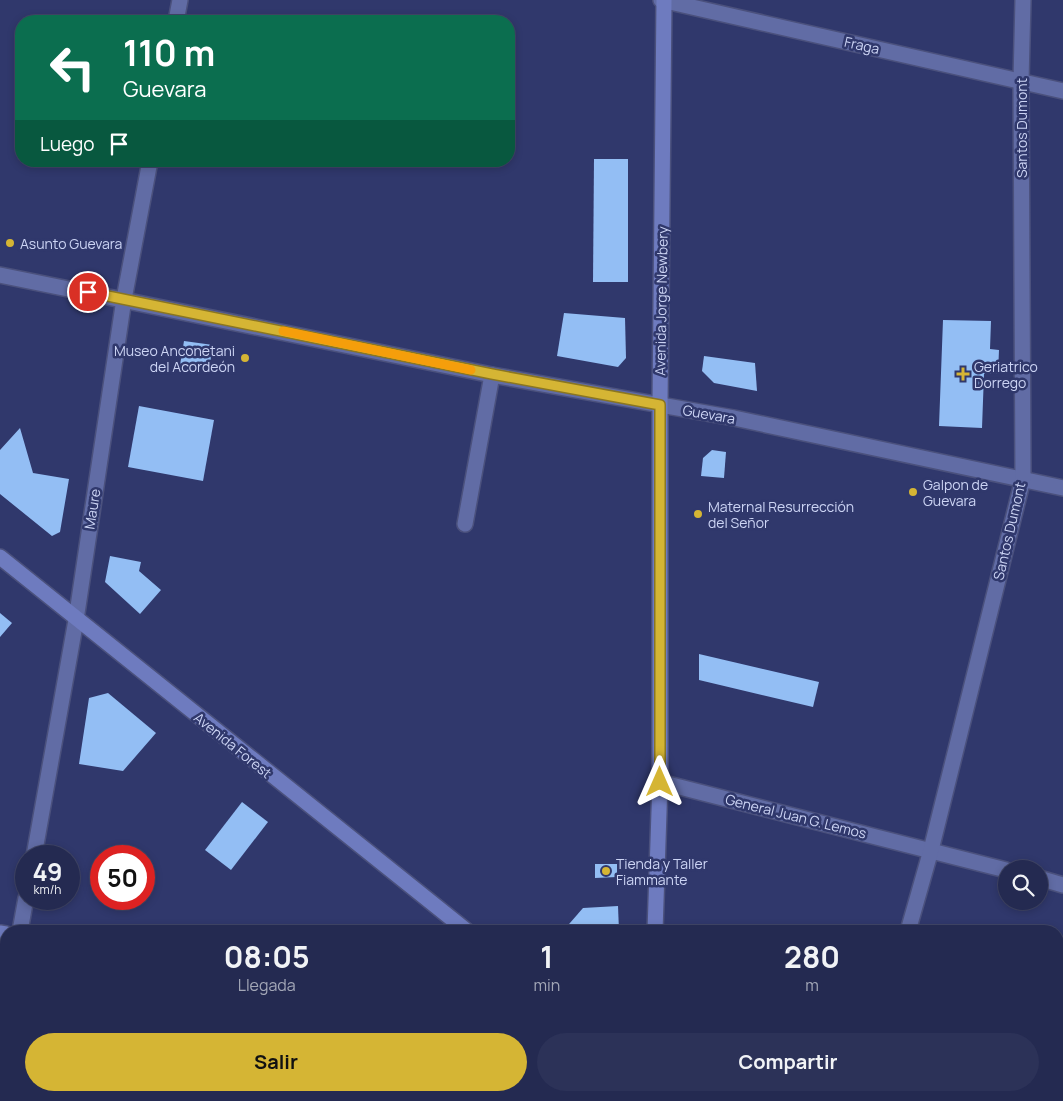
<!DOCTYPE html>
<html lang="es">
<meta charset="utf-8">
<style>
:root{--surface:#242a51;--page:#2c3258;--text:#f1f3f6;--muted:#a3a7b7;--line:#414668;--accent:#d5b534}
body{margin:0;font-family:Manrope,sans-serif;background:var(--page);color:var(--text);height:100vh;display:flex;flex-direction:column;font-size:19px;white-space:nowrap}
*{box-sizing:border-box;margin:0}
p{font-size:16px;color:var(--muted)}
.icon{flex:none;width:28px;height:28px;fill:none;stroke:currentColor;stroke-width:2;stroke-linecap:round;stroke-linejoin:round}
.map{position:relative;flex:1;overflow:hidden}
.details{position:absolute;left:0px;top:925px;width:1064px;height:176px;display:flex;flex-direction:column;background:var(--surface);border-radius:20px 20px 0 0;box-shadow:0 2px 8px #0003,0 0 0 1px var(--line)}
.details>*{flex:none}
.top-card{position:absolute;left:15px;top:15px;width:500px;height:152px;border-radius:20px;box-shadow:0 2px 8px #0003,0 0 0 1px var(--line);background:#0b6e4f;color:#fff;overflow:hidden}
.tools{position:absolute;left:998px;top:860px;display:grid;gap:10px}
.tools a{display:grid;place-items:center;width:50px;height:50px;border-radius:50%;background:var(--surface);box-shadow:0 2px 8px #0003,0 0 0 1px var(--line);font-size:25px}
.speed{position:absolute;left:15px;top:845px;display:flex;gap:10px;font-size:25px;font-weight:700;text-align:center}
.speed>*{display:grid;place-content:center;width:65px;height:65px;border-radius:50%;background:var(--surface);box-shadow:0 2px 8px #0003,0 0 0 1px var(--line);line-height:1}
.speed small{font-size:12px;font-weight:400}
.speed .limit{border:8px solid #d22;background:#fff;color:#111}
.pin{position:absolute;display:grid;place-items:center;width:42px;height:42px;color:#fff;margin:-21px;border:2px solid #fff;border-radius:50%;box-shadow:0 1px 5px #0007}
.me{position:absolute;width:55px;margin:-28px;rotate:0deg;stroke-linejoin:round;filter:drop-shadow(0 0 4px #0008)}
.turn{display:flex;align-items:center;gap:18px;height:105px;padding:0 25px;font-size:22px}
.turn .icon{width:65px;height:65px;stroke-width:2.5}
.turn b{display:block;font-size:35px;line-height:42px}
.then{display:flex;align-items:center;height:48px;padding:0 25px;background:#0003;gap:10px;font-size:19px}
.eta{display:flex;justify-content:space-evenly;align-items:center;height:85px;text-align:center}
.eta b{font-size:30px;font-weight:700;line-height:35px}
.primary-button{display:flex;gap:10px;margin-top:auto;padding:10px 25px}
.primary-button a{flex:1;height:58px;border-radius:30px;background:var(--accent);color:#111;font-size:20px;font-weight:700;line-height:58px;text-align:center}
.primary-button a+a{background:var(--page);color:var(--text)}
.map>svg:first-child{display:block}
.green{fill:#6f612c}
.building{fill:#93bef4}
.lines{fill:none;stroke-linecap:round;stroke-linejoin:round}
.minor-casing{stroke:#4b517d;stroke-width:18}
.major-casing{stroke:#4b517d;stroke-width:18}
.minor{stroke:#616ca5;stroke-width:15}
.major{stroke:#6e7bbf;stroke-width:15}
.route-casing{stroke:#8a7622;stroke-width:12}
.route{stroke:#d5b534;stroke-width:9}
.slow{stroke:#f59e0b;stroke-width:9}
.poi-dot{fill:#d5b534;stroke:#30386c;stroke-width:2}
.labels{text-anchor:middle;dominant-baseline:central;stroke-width:5;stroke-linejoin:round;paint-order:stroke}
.street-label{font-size:14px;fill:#ccd4f4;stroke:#30386c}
.poi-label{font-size:14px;fill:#ccd4f4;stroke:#30386c;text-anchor:start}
</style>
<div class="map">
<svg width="1063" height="1101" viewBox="0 0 1063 1101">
<rect width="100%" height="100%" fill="#30386c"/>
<path class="green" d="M 422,1095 L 531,1095 L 537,1101 L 427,1101 Z"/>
<g class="building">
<path d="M 594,159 L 628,159 L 628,282 L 593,282 Z"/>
<path d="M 564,313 L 625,318 L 626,358 L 618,367 L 557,356 Z"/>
<path d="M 943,320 L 991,321 L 990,349 L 999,350 L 998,374 L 984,374 L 982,428 L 939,426 Z"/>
<path d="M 184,341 L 213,345 L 209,369 L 180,365 Z"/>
<path d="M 704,356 L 755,363 L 757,391 L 714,383 L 702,371 Z"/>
<path d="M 139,406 L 214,420 L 203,481 L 128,467 Z"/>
<path d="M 20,428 L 33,473 L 69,479 L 60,532 L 52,536 L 0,494 L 0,450 Z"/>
<path d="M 712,450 L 726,452 L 724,478 L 701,476 L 703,458 Z"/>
<path d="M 110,556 L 141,562 L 139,571 L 161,590 L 140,614 L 105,582 Z"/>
<path d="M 0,613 L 12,623 L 0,637 Z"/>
<path d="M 699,654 L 819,682 L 813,707 L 699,680 Z"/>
<path d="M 108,693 L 156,733 L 123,771 L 79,764 L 89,698 Z"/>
<path d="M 242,802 L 268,822 L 231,870 L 205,850 Z"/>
<path d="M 595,864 L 617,864 L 617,877 L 595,878 Z"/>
<path d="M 618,906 L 619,931 L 563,931 L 583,908 Z"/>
<path d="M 738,1095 L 824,1095 L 822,1101 L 746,1101 Z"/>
</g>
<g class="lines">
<g class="minor-casing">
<g id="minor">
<path d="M 661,0 L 1063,91"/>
<path d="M 176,21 L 180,0"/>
<path d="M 0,275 L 492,375 L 734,418 L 1063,488"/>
<path d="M 465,524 L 492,375"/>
<path d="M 660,782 L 1006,870"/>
<path d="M 34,856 L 76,620 L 124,299 L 150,161"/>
<path d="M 1039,878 L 1063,885"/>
<path d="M 20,931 L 26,898"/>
<path d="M 908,931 L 931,850 L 1023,479 L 1021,81 L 1023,0"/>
<path d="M 746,1101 L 747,1095"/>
<path d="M 861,1101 L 863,1095"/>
</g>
</g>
<g class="major-casing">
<g id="major">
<path d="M 0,557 L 467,931"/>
<path d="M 655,931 L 660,782 L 660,405 L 664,0"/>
<path d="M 0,933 L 6,934"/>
<path d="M 0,1046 L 3,1047 L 6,1022"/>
<path d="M 0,1068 L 6,1069"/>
<path d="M 172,1095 L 206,1101"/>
<path d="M 408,1095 L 411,1101"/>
<path d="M 567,1095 L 572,1101"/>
<path d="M 684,1095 L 692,1101"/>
<path d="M 634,1101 L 635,1095"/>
</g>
</g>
<use href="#minor" class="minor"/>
<use href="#major" class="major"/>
</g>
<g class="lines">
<g class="route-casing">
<path id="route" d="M 88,292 L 492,374 L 660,405 L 660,782"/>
</g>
<use href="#route" class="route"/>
<path class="slow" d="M 283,331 L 471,370"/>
</g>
<g class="poi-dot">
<circle cx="10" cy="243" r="5"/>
<circle cx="245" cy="358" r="5"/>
<path d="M960.5 366.5h5v5h5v5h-5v5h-5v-5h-5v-5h5z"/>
<circle cx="913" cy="492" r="5"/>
<circle cx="698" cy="514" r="5"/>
<circle cx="606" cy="871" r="5"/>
</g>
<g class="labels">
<g class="street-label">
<text transform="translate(862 45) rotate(13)">Fraga</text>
<text transform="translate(1021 128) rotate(-90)">Santos Dumont</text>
<text transform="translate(661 301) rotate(-89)">Avenida Jorge Newbery</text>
<text transform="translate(709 414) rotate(10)">Guevara</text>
<text transform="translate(92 509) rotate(-81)">Maure</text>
<text transform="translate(1009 531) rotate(-77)">Santos Dumont</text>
<text transform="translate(233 745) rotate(39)">Avenida Forest</text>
<text transform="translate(796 816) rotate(14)">General Juan G. Lemos</text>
</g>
<g class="poi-label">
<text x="20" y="243">Asunto Guevara</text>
<text x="235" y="350" text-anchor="end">Museo Anconetani<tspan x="235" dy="16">del Acordeón</tspan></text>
<text x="974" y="366">Geriatrico<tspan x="974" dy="16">Dorrego</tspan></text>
<text x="923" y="484">Galpon de<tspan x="923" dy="16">Guevara</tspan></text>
<text x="708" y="506">Maternal Resurrección<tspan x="708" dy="16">del Señor</tspan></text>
<text x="616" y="863">Tienda y Taller<tspan x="616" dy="16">Fiammante</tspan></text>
</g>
</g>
</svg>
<div class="tools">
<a><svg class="icon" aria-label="search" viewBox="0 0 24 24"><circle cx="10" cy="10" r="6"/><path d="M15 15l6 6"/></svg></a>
</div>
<div class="speed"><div>49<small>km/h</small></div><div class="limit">50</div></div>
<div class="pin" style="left:88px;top:292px;background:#d93025"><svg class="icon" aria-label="arrive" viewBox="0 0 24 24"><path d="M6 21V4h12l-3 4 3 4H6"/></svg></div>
<svg class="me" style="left:660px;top:782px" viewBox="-20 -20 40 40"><path d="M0-17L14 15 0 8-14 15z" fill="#d5b534" stroke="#fff" stroke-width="4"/></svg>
<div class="top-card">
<div class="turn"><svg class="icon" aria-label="left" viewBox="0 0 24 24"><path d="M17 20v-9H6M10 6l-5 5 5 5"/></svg><div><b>110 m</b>Guevara</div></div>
<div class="then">Luego<svg class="icon" aria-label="arrive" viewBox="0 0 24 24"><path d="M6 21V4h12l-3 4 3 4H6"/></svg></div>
</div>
<section class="details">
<div class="eta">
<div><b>08:05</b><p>Llegada</p></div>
<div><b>1</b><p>min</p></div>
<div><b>280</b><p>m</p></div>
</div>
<div class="primary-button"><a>Salir</a><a>Compartir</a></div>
</section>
</div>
